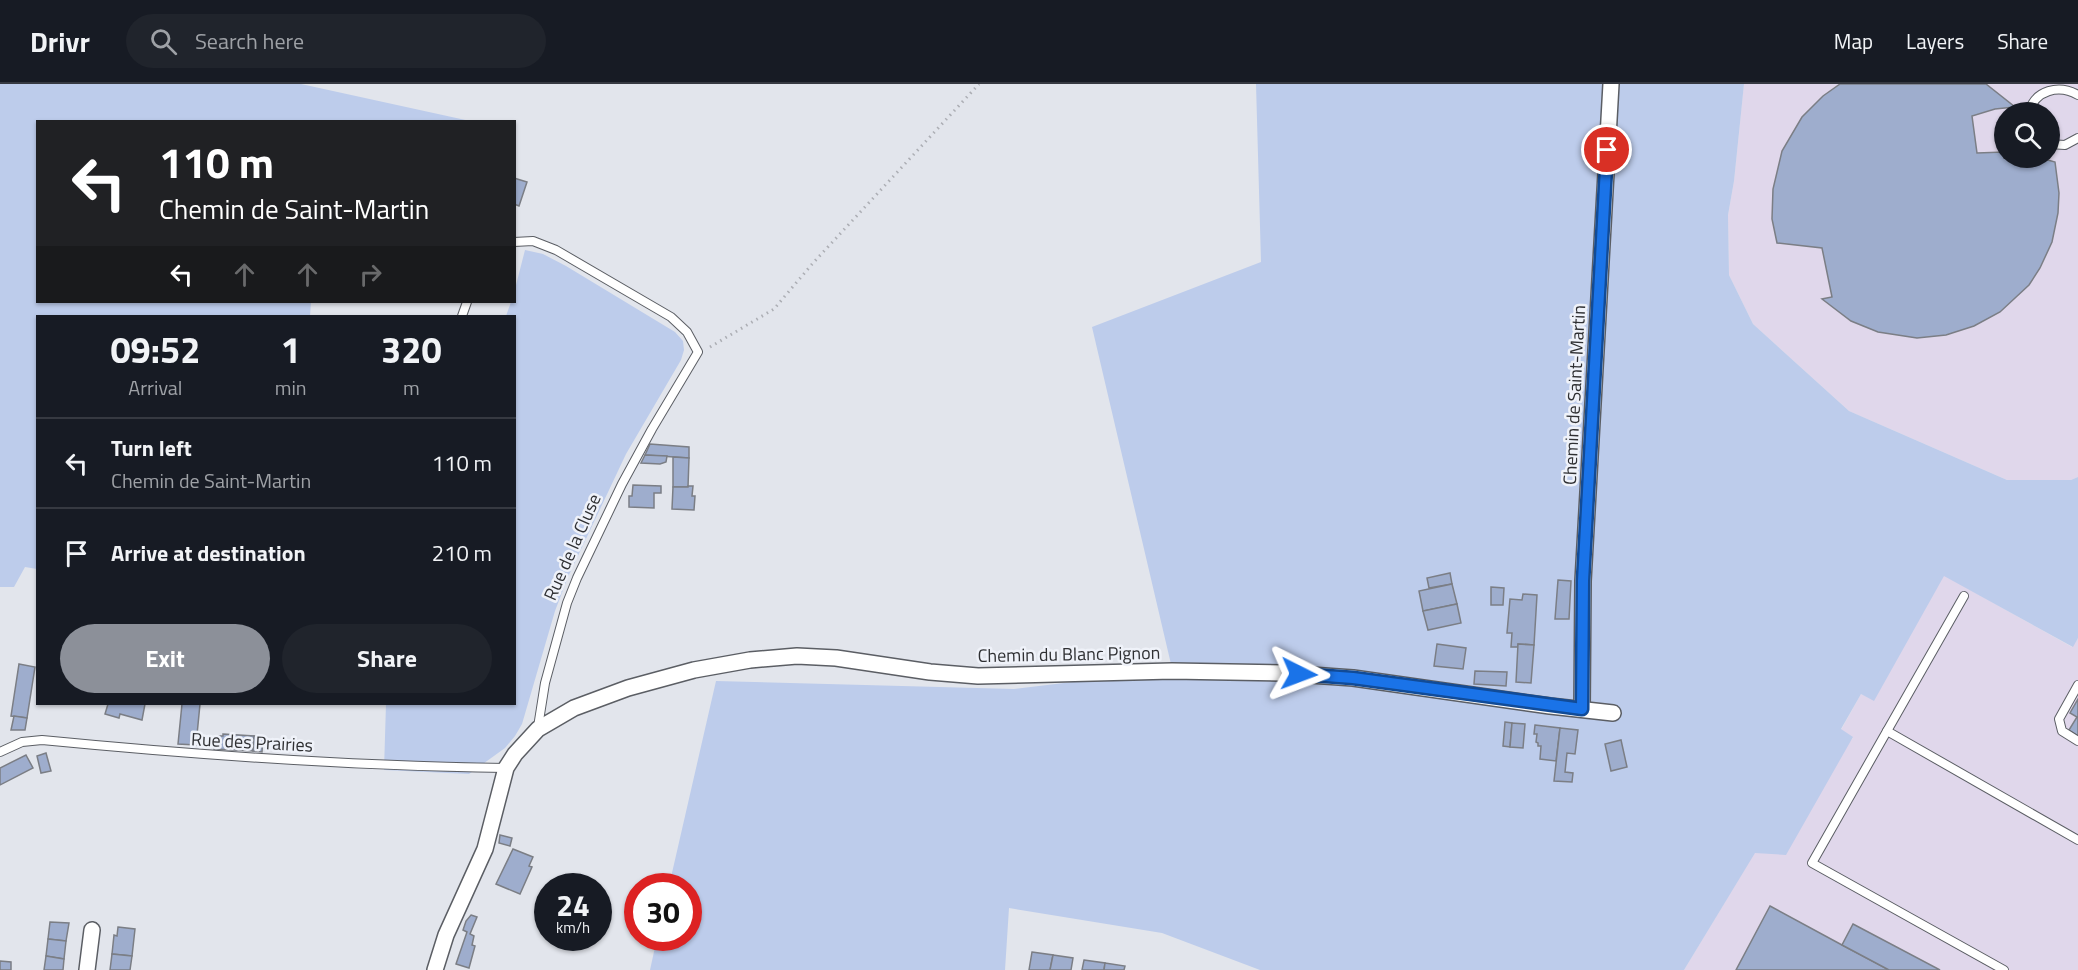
<!DOCTYPE html>
<style>
:root{--surface:#171b24;--page:#20242c;--text:#f1f3f6;--muted:#9ea1a6;--line:#363941;--accent:#8c9099}
body{margin:0;font-family:"Titillium Web",sans-serif;background:var(--page);color:var(--text);height:100vh;display:flex;flex-direction:column;font-size:22px;white-space:nowrap}
*{box-sizing:border-box;margin:0}
p{font-size:20px;color:var(--muted)}
.icon{flex:none;width:33px;height:33px;fill:none;stroke:currentColor;stroke-width:2;stroke-linecap:round;stroke-linejoin:round}
.map{position:relative;flex:1;overflow:hidden}
.side{position:absolute;left:36px;top:231px;width:480px;height:390px;display:flex;flex-direction:column;background:var(--surface);border-radius:0px;box-shadow:0 2px 4px #0004}
.side>*{flex:none}
.banner{position:absolute;left:36px;top:36px;width:480px;height:183px;border-radius:0px;box-shadow:0 2px 4px #0004;background:#202124;color:#fff;overflow:hidden}
.buttons{position:absolute;left:1994px;top:18px;display:grid;gap:12px}
.buttons a{display:grid;place-items:center;width:66px;height:66px;border-radius:50%;background:var(--surface);box-shadow:0 2px 4px #0004;font-size:30px}
.speed{position:absolute;left:534px;top:789px;display:flex;gap:12px;font-size:30px;font-weight:700;text-align:center}
.speed>*{display:grid;place-content:center;width:78px;height:78px;border-radius:50%;background:var(--surface);box-shadow:0 2px 4px #0004;line-height:1}
.speed small{font-size:15px;font-weight:400}
.speed .limit{border:9px solid #d22;background:#fff;color:#111}
.pin{position:absolute;display:grid;place-items:center;width:51px;height:51px;color:#fff;margin:-26px;border:3px solid #fff;border-radius:50%;box-shadow:0 2px 6px #0007}
.me{position:absolute;width:66px;margin:-33px;rotate:93deg;stroke-linejoin:round;filter:drop-shadow(0 0 4px #0008)}
.turn{display:flex;align-items:center;gap:21px;height:126px;padding:0 24px;font-size:27px}
.turn .icon{width:78px;height:78px;stroke-width:2.5}
.turn b{display:block;font-size:42px;line-height:51px}
.lanes{display:flex;align-items:center;height:57px;padding:0 24px;background:#0003;justify-content:center;gap:30px;direction:ltr}
.lanes .off{opacity:.35}
.eta{display:flex;justify-content:space-evenly;align-items:center;height:102px;text-align:center}
.eta b{font-size:36px;font-weight:700;line-height:42px}
.button{display:flex;gap:12px;margin-top:auto;padding:12px 24px}
.button a{flex:1;height:69px;border-radius:36px;background:var(--accent);color:#fff;font-size:24px;font-weight:700;line-height:69px;text-align:center}
.button a+a{background:var(--page);color:var(--text)}
ul{padding:0;list-style:none}
li{display:flex;align-items:center;gap:18px;height:90px;padding:0 24px;border-top:2px solid var(--line)}
li div{flex:1}
li b{display:block;font-size:22px}
li em{font-style:normal}
header{display:flex;align-items:center;gap:36px;box-sizing:border-box;height:84px;padding:0 30px;background:var(--surface);border-bottom:2px solid var(--line)}
header strong{font-size:28px}
nav{display:flex;gap:33px;margin-inline-start:auto;font-size:21px}
.search{width:420px;height:54px;background:var(--page);display:flex;align-items:center;gap:15px;box-sizing:border-box;padding:0 21px;border-radius:33px;color:var(--muted);font-size:22px}
.map>svg:first-child{display:block}
.commercial{fill:#e0d7eb;fill-rule:evenodd}
.green{fill:#bdcceb}
.building{fill:#9eadcd;stroke:#7b7e85;stroke-width:1.5}
.lines{fill:none;stroke-linecap:round;stroke-linejoin:round}
.lane-casing{stroke:#5b5e64;stroke-width:10}
.street-casing{stroke:#5b5e64;stroke-width:18}
.path{stroke:#acaeb4;stroke-width:3;stroke-dasharray:1.5 4.5;stroke-linecap:butt}
.lane{stroke:#fff;stroke-width:8}
.street{stroke:#fff;stroke-width:15}
.route-casing{stroke:#114b97;stroke-width:15}
.route{stroke:#1a73e8;stroke-width:10}
.labels{text-anchor:middle;dominant-baseline:central;stroke-width:5;stroke-linejoin:round;paint-order:stroke}
.street-label{font-size:18px;fill:#2f3033;stroke:#eff2f9}
</style>
<header>
<strong>Drivr</strong>
<div class="search"><svg class="icon" aria-label="search" viewBox="0 0 24 24"><circle cx="10" cy="10" r="6"/><path d="M15 15l6 6"/></svg>Search here</div>
<nav><a>Map</a><a>Layers</a><a>Share</a></nav>
</header>
<div class="map">
<svg width="2078" height="886" viewBox="0 0 2078 886">
<rect width="100%" height="100%" fill="#e2e5ec"/>
<g class="commercial">
<path d="M 1744,0 L 2078,0 L 2078,393 L 2071,396 L 2007,396 L 1849,327 L 1753,240 L 1729,191 L 1728,131 L 1734,97 ZM 2004,28 L 2049,28 L 2049,74 L 2004,74 Z"/>
<path d="M 1944,491 L 2072,563 L 2078,554 L 2078,886 L 1684,886 L 1755,768 L 1853,654 L 1841,646 L 1861,610 L 1874,616 Z"/>
</g>
<g class="green">
<path d="M 0,0 L 301,0 L 470,37 L 38,38 L 38,218 L 311,218 L 310,232 L 38,232 L 37,485 L 25,483 L 14,503 L 0,503 Z"/>
<path d="M 1256,0 L 1744,0 L 1734,97 L 1728,131 L 1729,191 L 1753,240 L 1849,327 L 2007,396 L 2071,396 L 2078,393 L 2078,554 L 2073,563 L 1944,492 L 1874,617 L 1861,610 L 1841,645 L 1853,653 L 1786,771 L 1755,769 L 1684,886 L 1260,886 L 1162,849 L 1009,824 L 1005,886 L 650,886 L 657,854 L 688,854 L 688,802 L 669,802 L 716,597 L 1014,605 L 1114,593 L 1174,593 L 1092,243 L 1261,178 Z"/>
<path d="M 525,166 L 543,170 L 566,182 L 675,248 L 683,257 L 684,266 L 681,276 L 626,370 L 568,493 L 555,527 L 522,640 L 515,652 L 505,664 L 469,690 L 384,686 L 386,620 L 514,620 L 514,232 L 506,232 L 511,218 L 514,218 L 515,205 Z"/>
</g>
<g class="building">
<path d="M 1840,0 L 1986,0 L 2015,23 L 1995,25 L 1972,32 L 1977,69 L 2004,68 L 2004,74 L 2041,74 L 2055,78 L 2059,109 L 2058,129 L 2052,158 L 2040,184 L 2029,201 L 2000,228 L 1974,242 L 1946,251 L 1917,254 L 1878,248 L 1851,237 L 1822,215 L 1832,213 L 1822,164 L 1777,159 L 1772,135 L 1773,105 L 1782,67 L 1802,33 L 1823,12 Z"/>
<path d="M 514,94 L 527,98 L 519,122 L 514,120 Z"/>
<path d="M 650,360 L 689,363 L 689,374 L 645,371 Z"/>
<path d="M 645,371 L 667,372 L 666,378 L 660,380 L 641,379 Z"/>
<path d="M 673,373 L 689,374 L 688,403 L 673,403 Z"/>
<path d="M 633,401 L 661,402 L 661,409 L 654,409 L 654,424 L 629,423 L 629,412 L 632,412 Z"/>
<path d="M 688,402 L 693,402 L 692,412 L 695,412 L 694,426 L 672,425 L 673,403 L 688,403 Z"/>
<path d="M 1450,489 L 1452,500 L 1429,504 L 1427,494 Z"/>
<path d="M 1558,496 L 1571,497 L 1569,535 L 1555,535 Z"/>
<path d="M 1452,500 L 1457,520 L 1423,527 L 1419,507 Z"/>
<path d="M 1491,503 L 1504,504 L 1503,521 L 1491,521 Z"/>
<path d="M 1523,510 L 1537,511 L 1534,561 L 1518,560 L 1518,563 L 1511,563 L 1512,549 L 1507,549 L 1510,515 L 1522,516 Z"/>
<path d="M 1457,520 L 1461,539 L 1428,546 L 1423,527 Z"/>
<path d="M 1437,560 L 1466,564 L 1463,585 L 1434,582 Z"/>
<path d="M 1518,560 L 1534,561 L 1531,599 L 1516,598 Z"/>
<path d="M 19,580 L 35,583 L 27,634 L 11,632 Z"/>
<path d="M 1475,587 L 1507,588 L 1506,602 L 1474,600 Z"/>
<path d="M 2078,615 L 2078,652 L 2069,646 L 2077,633 L 2070,629 Z"/>
<path d="M 108,620 L 145,620 L 142,636 L 120,630 L 119,634 L 105,630 Z"/>
<path d="M 182,620 L 200,620 L 196,661 L 178,660 Z"/>
<path d="M 14,632 L 27,634 L 25,646 L 11,646 Z"/>
<path d="M 1505,638 L 1512,639 L 1510,663 L 1503,662 Z"/>
<path d="M 1512,639 L 1525,640 L 1523,664 L 1510,663 Z"/>
<path d="M 1535,641 L 1560,644 L 1556,677 L 1540,675 L 1541,662 L 1538,662 L 1538,659 L 1536,658 L 1537,650 L 1534,650 Z"/>
<path d="M 1560,644 L 1578,646 L 1575,670 L 1567,669 L 1565,688 L 1573,689 L 1572,698 L 1554,697 Z"/>
<path d="M 223,650 L 254,652 L 253,667 L 214,665 L 216,652 L 223,652 Z"/>
<path d="M 254,652 L 263,653 L 262,668 L 253,667 Z"/>
<path d="M 1621,656 L 1627,683 L 1611,687 L 1605,660 Z"/>
<path d="M 46,669 L 51,687 L 41,689 L 37,672 Z"/>
<path d="M 26,671 L 33,684 L 0,701 L 0,684 Z"/>
<path d="M 500,751 L 512,754 L 510,762 L 499,759 Z"/>
<path d="M 513,765 L 533,773 L 529,782 L 532,783 L 520,810 L 496,800 Z"/>
<path d="M 1770,822 L 1842,861 L 1889,886 L 1736,886 Z"/>
<path d="M 471,831 L 477,833 L 470,850 L 474,852 L 472,861 L 475,862 L 469,884 L 456,880 L 467,848 L 463,846 L 466,837 Z"/>
<path d="M 50,838 L 69,839 L 66,857 L 48,855 Z"/>
<path d="M 1853,840 L 1940,886 L 1889,886 L 1842,861 Z"/>
<path d="M 118,843 L 135,845 L 132,872 L 112,870 L 114,851 L 117,852 Z"/>
<path d="M 48,855 L 66,857 L 64,875 L 46,872 Z"/>
<path d="M 1032,868 L 1053,871 L 1050,886 L 1029,886 Z"/>
<path d="M 112,870 L 132,872 L 130,886 L 110,886 Z"/>
<path d="M 1053,871 L 1073,874 L 1071,886 L 1050,886 Z"/>
<path d="M 46,872 L 64,875 L 63,886 L 44,886 Z"/>
<path d="M 1084,876 L 1105,879 L 1104,886 L 1082,886 Z"/>
<path d="M 0,877 L 11,878 L 11,886 L 0,886 Z"/>
<path d="M 1105,879 L 1125,882 L 1124,886 L 1104,886 Z"/>
</g>
<g class="lines">
<g class="lane-casing">
<g id="lane">
<path d="M 2029,28 C 2035,6 2059,0 2078,11"/>
<path d="M 2049,60 L 2065,61 L 2078,54"/>
<path d="M 514,158 L 533,157 L 556,166 L 671,233 L 687,248 L 698,268 L 652,345 L 622,400 L 577,494 L 567,519 L 545,599 L 538,643"/>
<path d="M 462,232 L 467,218"/>
<path d="M 1964,512 L 1887,647 L 2078,756"/>
<path d="M 2078,601 L 2059,635 L 2062,647 L 2078,657"/>
<path d="M 1887,647 L 1812,779 L 2004,886"/>
<path d="M 0,668 L 22,658 L 42,656 C 196,671 351,682 506,684"/>
</g>
</g>
<g class="street-casing">
<g id="street">
<path d="M 1582,625 L 1583,497 L 1611,0"/>
<path d="M 87,886 L 92,846"/>
<path d="M 435,886 L 446,851 L 485,765 L 506,684 L 515,670 L 538,645 L 574,624 L 628,604 L 694,586 L 750,576 L 797,572 L 836,574 L 930,588 L 978,592 L 1172,587 L 1282,589 L 1353,594 L 1550,622 L 1613,629"/>
</g>
</g>
<path class="path" d="M 710,263 L 774,225 L 813,179 L 979,0"/>
<use href="#lane" class="lane"/>
<use href="#street" class="street"/>
</g>
<g class="lines">
<g class="route-casing">
<path id="route" d="M 1299,590 L 1353,594 L 1582,625 L 1583,497 L 1607,66"/>
</g>
<use href="#route" class="route"/>
</g>
<g class="labels">
<g class="street-label">
<text transform="translate(1574 311) rotate(-87)">Chemin de Saint-Martin</text>
<text transform="translate(572 463) rotate(-66)">Rue de la Cluse</text>
<text transform="translate(1069 570) rotate(-1)">Chemin du Blanc Pignon</text>
<text transform="translate(252 658) rotate(3)">Rue des Prairies</text>
</g>
</g>
</svg>
<div class="buttons">
<a><svg class="icon" aria-label="search" viewBox="0 0 24 24"><circle cx="10" cy="10" r="6"/><path d="M15 15l6 6"/></svg></a>
</div>
<div class="speed"><div>24<small>km/h</small></div><div class="limit">30</div></div>
<div class="pin" style="left:1607px;top:66px;background:#d93025"><svg class="icon" aria-label="arrive" viewBox="0 0 24 24"><path d="M6 21V4h12l-3 4 3 4H6"/></svg></div>
<svg class="me" style="left:1299px;top:590px" viewBox="-20 -20 40 40"><path d="M0-17L14 15 0 8-14 15z" fill="#1a73e8" stroke="#fff" stroke-width="4"/></svg>
<div class="banner">
<div class="turn"><svg class="icon" aria-label="left" viewBox="0 0 24 24"><path d="M17 20v-9H6M10 6l-5 5 5 5"/></svg><div><b>110 m</b>Chemin de Saint-Martin</div></div>
<div class="lanes"><svg class="icon" aria-label="left" viewBox="0 0 24 24"><path d="M17 20v-9H6M10 6l-5 5 5 5"/></svg><svg class="icon off" aria-label="ahead" viewBox="0 0 24 24"><path d="M12 20V5M6 11l6-6 6 6"/></svg><svg class="icon off" aria-label="ahead" viewBox="0 0 24 24"><path d="M12 20V5M6 11l6-6 6 6"/></svg><svg class="icon off" aria-label="right" viewBox="0 0 24 24"><path d="M7 20v-9h11M14 6l5 5-5 5"/></svg></div>
</div>
<section class="side">
<div class="eta">
<div><b>09:52</b><p>Arrival</p></div>
<div><b>1</b><p>min</p></div>
<div><b>320</b><p>m</p></div>
</div>
<ul>
<li><svg class="icon" aria-label="left" viewBox="0 0 24 24"><path d="M17 20v-9H6M10 6l-5 5 5 5"/></svg><div><b>Turn left</b><p>Chemin de Saint-Martin</p></div><em>110 m</em></li>
<li><svg class="icon" aria-label="arrive" viewBox="0 0 24 24"><path d="M6 21V4h12l-3 4 3 4H6"/></svg><div><b>Arrive at destination</b></div><em>210 m</em></li>
</ul>
<div class="button"><a>Exit</a><a>Share</a></div>
</section>
</div>
